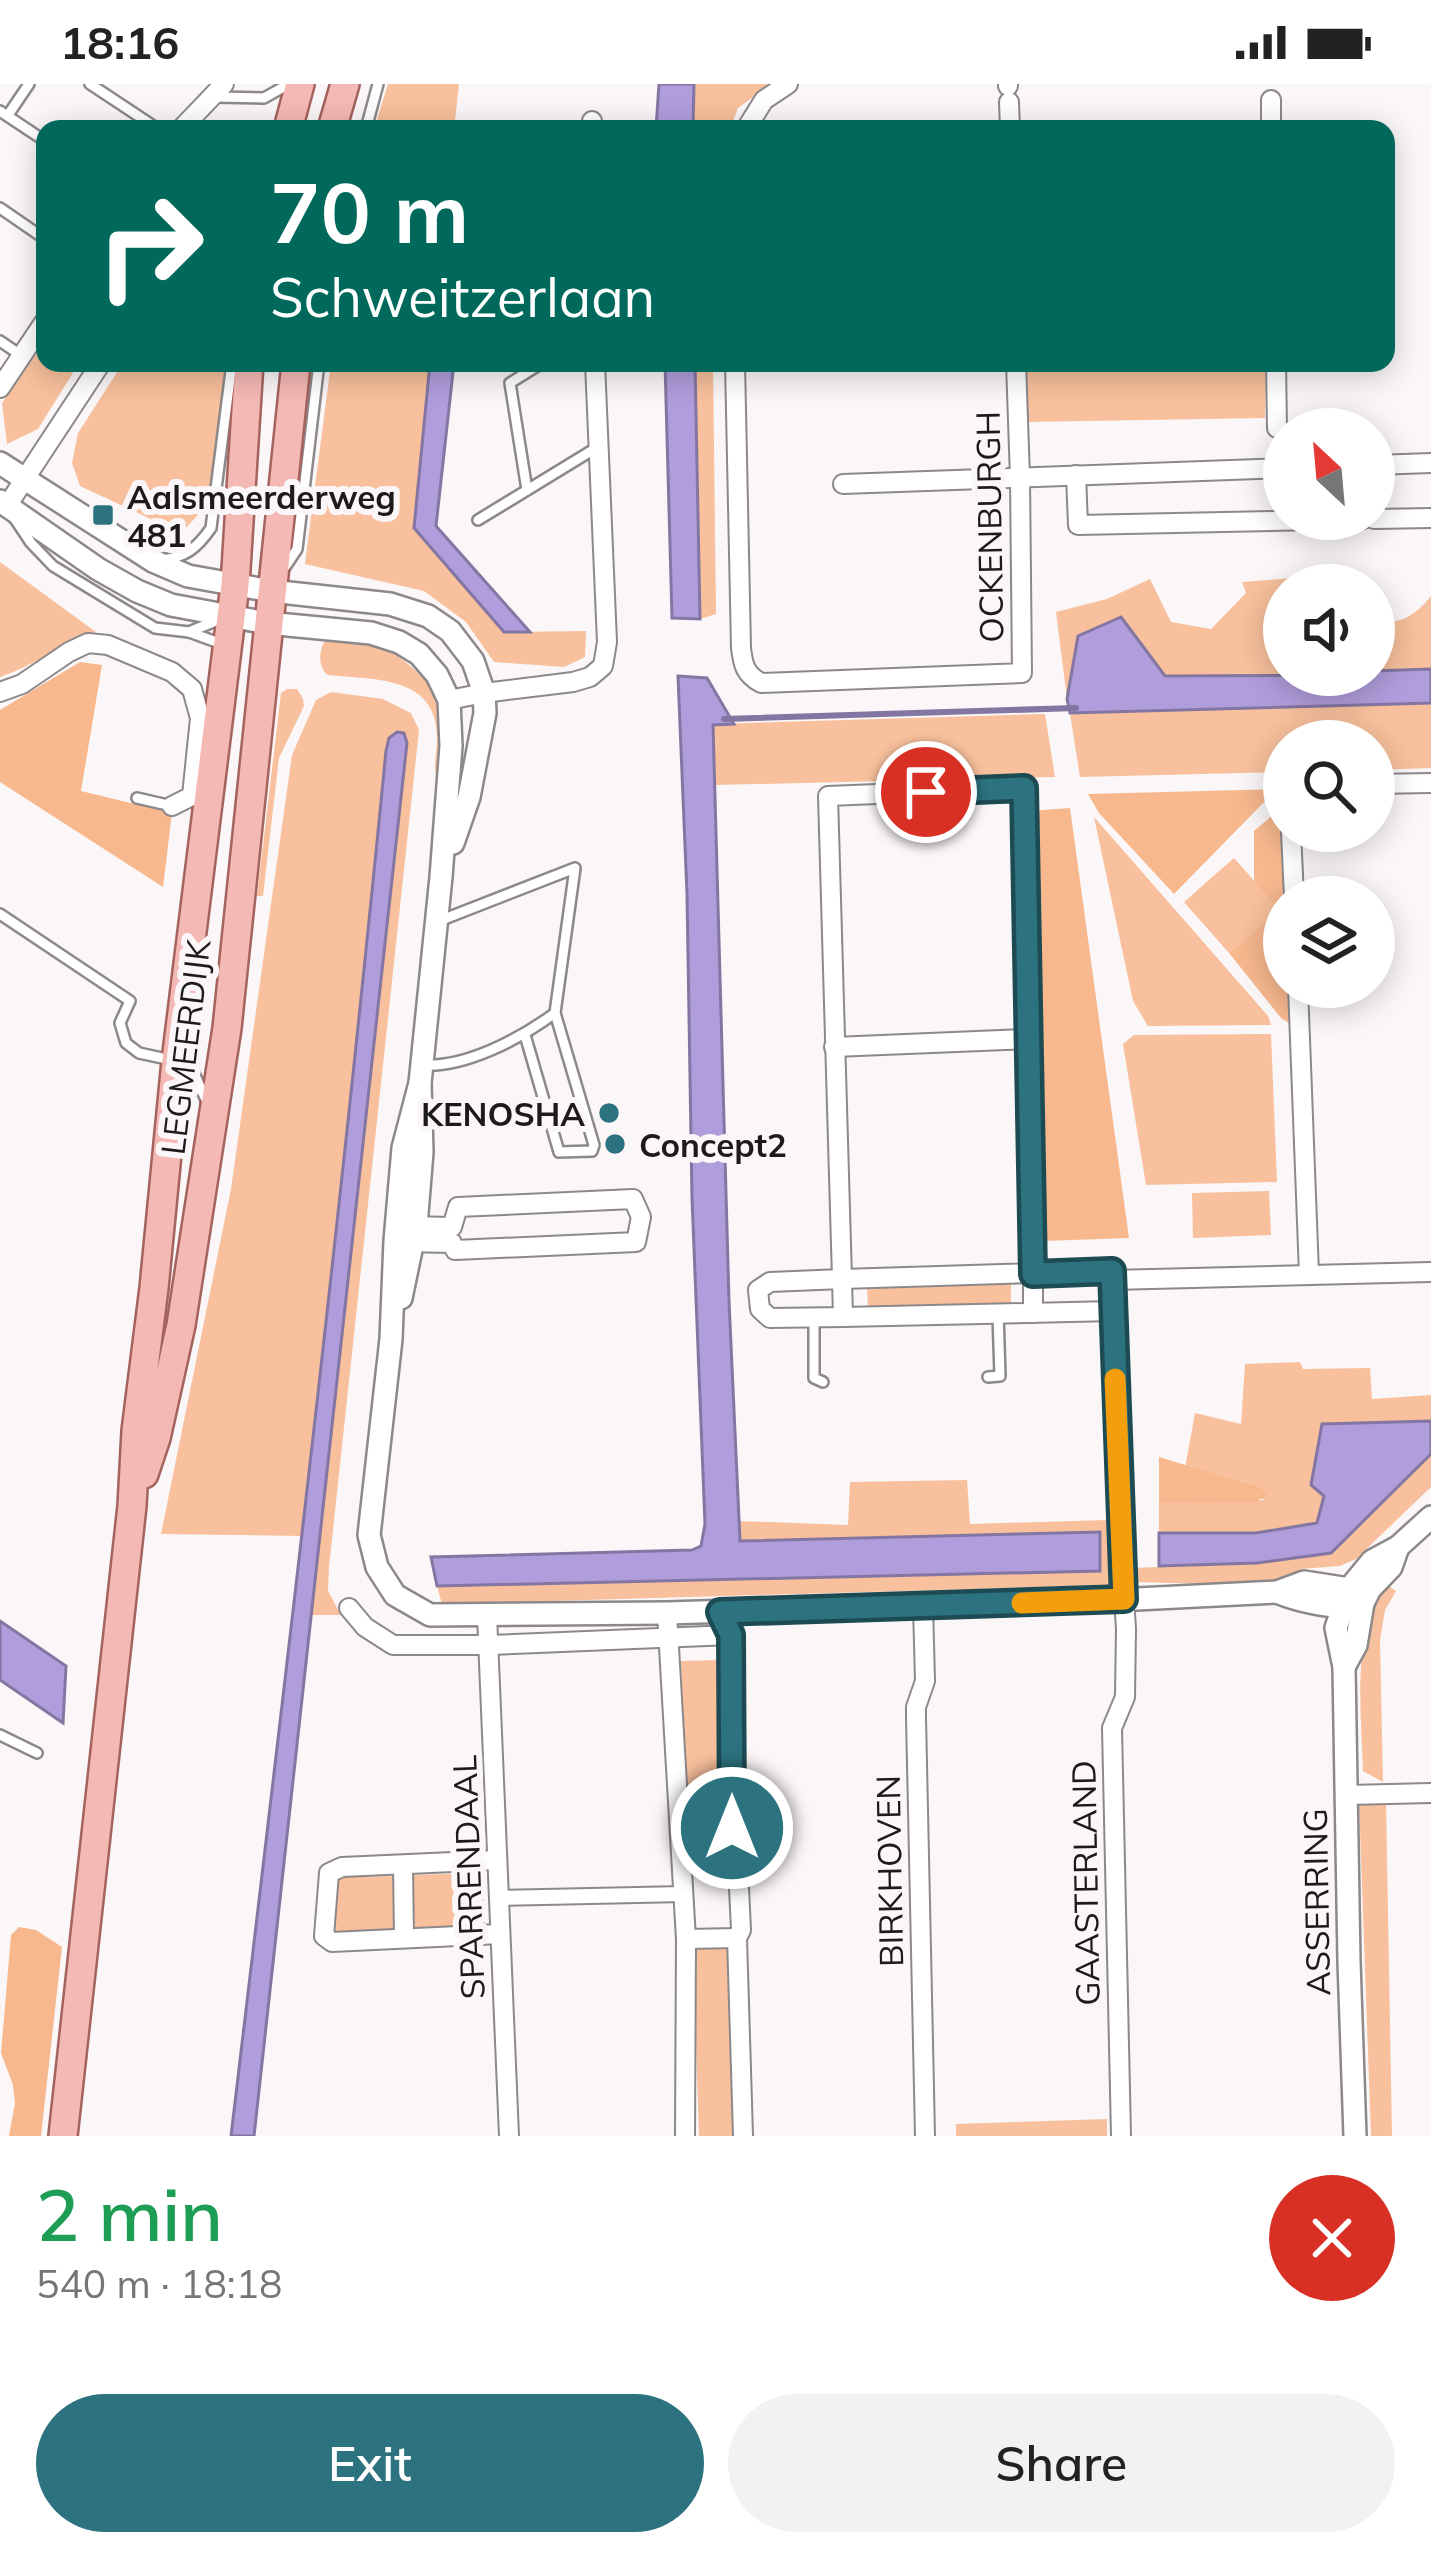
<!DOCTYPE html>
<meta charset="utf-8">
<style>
:root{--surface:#fff;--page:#f2f2f2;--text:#222;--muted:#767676;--accent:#2c737f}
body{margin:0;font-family:Mulish,sans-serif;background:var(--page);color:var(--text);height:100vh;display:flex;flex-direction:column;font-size:45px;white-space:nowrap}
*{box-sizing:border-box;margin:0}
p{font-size:39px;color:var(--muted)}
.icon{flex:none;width:66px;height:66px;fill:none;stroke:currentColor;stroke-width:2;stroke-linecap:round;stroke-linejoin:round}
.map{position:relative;height:2052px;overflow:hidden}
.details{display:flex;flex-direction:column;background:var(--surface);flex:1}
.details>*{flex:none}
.hud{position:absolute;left:36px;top:36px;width:1359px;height:252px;border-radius:24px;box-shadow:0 6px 30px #0003;background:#00695c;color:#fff;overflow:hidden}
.needle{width:78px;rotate:334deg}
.buttons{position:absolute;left:1263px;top:324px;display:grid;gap:24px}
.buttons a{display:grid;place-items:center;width:132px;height:132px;border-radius:50%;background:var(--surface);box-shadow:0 6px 30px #0003;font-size:60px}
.pin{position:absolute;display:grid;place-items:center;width:102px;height:102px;color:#fff;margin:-51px;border:6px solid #fff;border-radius:50%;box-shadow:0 3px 12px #0007}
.me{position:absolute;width:132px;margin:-66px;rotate:0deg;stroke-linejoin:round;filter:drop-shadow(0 0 9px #0008)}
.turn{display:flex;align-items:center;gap:42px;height:252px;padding:0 36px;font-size:54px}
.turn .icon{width:156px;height:156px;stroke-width:2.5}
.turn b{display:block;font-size:84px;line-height:102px}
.round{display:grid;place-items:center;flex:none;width:126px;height:126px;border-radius:63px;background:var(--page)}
.head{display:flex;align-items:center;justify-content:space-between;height:204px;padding:0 36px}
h1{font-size:72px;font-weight:600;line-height:90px;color:#1e9e55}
.cta{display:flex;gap:24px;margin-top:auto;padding:24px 36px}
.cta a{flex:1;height:138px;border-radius:72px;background:var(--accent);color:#fff;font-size:48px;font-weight:600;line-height:138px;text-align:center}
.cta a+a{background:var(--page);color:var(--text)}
.status{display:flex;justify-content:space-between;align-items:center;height:84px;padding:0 60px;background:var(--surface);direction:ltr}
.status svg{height:33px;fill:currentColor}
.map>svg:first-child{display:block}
.green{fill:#f8c09c}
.forest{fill:#f7b88e}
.water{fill:#b09ddc;stroke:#8476a2;stroke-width:3}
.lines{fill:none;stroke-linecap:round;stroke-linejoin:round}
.stream{stroke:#8476a2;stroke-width:6}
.service-casing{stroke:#8d888a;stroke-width:14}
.pedestrian-casing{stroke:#8d888a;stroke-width:18}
.minor-casing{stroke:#8d888a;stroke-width:22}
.tertiary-casing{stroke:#8d888a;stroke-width:26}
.primary-casing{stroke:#a5635e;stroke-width:32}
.service{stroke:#fff;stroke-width:9}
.pedestrian{stroke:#fff;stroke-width:14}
.minor{stroke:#fff;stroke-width:18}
.tertiary{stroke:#fff;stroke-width:21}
.primary{stroke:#f5b9b5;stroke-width:27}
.route-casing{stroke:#1d4b53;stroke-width:30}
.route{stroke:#2c737f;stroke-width:21}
.slow{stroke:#f59e0b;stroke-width:21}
.poi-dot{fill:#2c737f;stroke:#fbf6f7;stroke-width:4.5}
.labels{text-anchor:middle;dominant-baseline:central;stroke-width:12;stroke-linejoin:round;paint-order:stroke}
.poi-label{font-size:33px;font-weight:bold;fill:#1c1a1a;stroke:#fbf6f7;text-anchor:start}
.street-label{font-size:33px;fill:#1c1a1a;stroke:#fbf6f7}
</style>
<div class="status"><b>18:16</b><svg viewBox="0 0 49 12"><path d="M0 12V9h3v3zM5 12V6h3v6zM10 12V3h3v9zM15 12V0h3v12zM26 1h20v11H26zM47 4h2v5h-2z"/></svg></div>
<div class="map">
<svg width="1431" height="2052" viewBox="0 0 1431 2052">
<rect width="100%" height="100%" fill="#fbf6f7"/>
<g class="green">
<path d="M 388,0 L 459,0 L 454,45 L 374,45 Z"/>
<path d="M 694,0 L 771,0 L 738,24 L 730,45 L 693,45 Z"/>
<path d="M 45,258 L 45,279 L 79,279 L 38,345 L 7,360 L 2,319 Z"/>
<path d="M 123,279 L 225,279 L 210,418 L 181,449 L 80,402 L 72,379 L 78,349 Z"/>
<path d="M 331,279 L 430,279 L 414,444 L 504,548 L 586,547 L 585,573 L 564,583 L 494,578 L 466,538 L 424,507 L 305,480 Z"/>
<path d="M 695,279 L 713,279 L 716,530 L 700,535 Z"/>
<path d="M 1023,279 L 1266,279 L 1265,334 L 1025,338 Z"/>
<path d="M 0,478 L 96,548 C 62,559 34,582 0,593 Z"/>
<path d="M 1334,491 L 1337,501 L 1284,501 L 1284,590 L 1165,592 L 1078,552 L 1067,615 L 1056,528 L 1107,515 L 1150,495 L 1171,538 L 1211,545 L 1246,509 L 1242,498 Z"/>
<path d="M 1431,512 L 1431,585 L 1374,587 L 1374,538 C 1400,541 1415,532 1431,512 Z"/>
<path d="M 363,553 C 394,568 437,593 442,632 C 444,654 440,678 440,700 C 431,687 437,671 437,655 C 438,591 374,596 328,591 C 317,583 319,565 326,555 Z"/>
<path d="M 287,605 L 297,605 L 303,615 L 304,622 L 279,674 L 263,812 L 257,812 L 281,609 Z"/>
<path d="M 331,608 L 383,615 L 411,629 L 419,646 L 329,1483 L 328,1507 L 341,1531 L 310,1531 L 407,659 L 390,653 L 303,1452 L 161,1450 L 231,1105 L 292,671 L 316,616 Z"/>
<path d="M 1431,619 L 1431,684 L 1374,686 L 1374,657 L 1284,657 L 1284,688 L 1080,693 L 1070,629 Z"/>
<path d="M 1045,630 L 1055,693 L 715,701 L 713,640 Z"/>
<path d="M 1094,733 L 1268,932 L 1271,941 L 1148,942 L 1133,917 Z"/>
<path d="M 1234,774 L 1280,826 L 1229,869 L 1184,818 Z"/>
<path d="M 1271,950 L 1277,1098 L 1146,1101 L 1123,960 L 1134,951 Z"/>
<path d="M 1269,1107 L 1271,1151 L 1193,1154 L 1192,1109 Z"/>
<path d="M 1011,1196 L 1011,1220 L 868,1224 L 867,1200 Z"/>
<path d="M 1300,1278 L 1303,1285 L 1370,1284 L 1372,1315 L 1431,1311 L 1431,1337 L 1322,1341 L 1325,1412 L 1317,1440 L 1256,1449 L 1159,1449 L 1159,1419 L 1264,1416 L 1233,1397 L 1185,1384 L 1195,1329 L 1241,1340 L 1245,1280 Z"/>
<path d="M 1431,1370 L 1431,1403 L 1356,1475 L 1340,1482 L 1300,1485 L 1300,1493 L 1256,1501 L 1133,1498 L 1133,1484 L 1257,1479 L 1331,1469 Z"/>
<path d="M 967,1396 L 970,1440 L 1108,1436 L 1111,1501 L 442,1520 L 437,1502 L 1100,1487 L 1099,1448 L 740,1458 L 739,1437 L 848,1441 L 850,1398 Z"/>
<path d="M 1384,1499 L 1396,1507 L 1385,1526 L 1380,1556 L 1383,1698 L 1363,1687 C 1361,1624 1352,1555 1384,1499 Z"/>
<path d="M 722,1576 L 726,1745 L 686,1747 L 681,1577 Z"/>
<path d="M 1386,1717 L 1392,2052 L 1371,2052 L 1359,1718 Z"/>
<path d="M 483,1789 L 485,1844 L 413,1847 L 411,1791 Z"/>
<path d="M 398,1792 L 399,1847 L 332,1851 L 338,1793 Z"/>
<path d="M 728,1863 L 735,2052 L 699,2052 L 693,1865 Z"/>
<path d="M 1107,2035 L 1107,2052 L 956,2052 L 956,2040 Z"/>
</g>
<g class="forest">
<path d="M 80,578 L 102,581 L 81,707 L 172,729 L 163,803 L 0,698 L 0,626 Z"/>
<path d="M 1277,705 L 1174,810 L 1099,729 L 1088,710 Z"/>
<path d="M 1070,724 L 1129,1154 L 1043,1157 L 1029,727 Z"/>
<path d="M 1281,724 L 1286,813 L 1284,903 L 1290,903 L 1292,941 L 1281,934 L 1229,869 L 1279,826 L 1254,797 L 1254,747 Z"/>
<path d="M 1159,1373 L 1261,1404 L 1267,1412 L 1255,1418 L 1159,1419 Z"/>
<path d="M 19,1843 L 36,1846 L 62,1863 L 41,2052 L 9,2052 L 15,2019 L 13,2001 L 1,1969 L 11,1851 Z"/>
</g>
<g class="water">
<path d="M 659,0 L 694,0 L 693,45 L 656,45 Z"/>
<path d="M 430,279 L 454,279 L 436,442 L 530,548 L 504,548 L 414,444 Z"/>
<path d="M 665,279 L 695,279 L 700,535 L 672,534 Z"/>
<path d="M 1121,533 L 1165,592 L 1374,591 L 1374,587 L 1431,585 L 1431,619 L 1070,629 L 1067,615 L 1078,552 Z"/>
<path d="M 678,592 L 707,594 L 734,640 L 713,641 L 729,1217 L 740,1457 L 1100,1448 L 1100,1487 L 437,1502 L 431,1473 L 692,1466 L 701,1462 L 705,1440 L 692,1114 L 687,810 Z"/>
<path d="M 397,648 L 404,649 L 407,659 L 254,2052 L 231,2052 C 286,1591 341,1129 386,667 L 389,654 Z"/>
<path d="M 1431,1337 L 1431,1370 L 1331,1469 L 1257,1479 L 1159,1482 L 1159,1449 L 1256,1449 L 1317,1439 L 1324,1412 L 1311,1401 L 1322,1340 Z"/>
<path d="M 0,1537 L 66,1582 L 63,1639 L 0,1596 Z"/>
</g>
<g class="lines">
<path class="stream" d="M 724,635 L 1076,624"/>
<g class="service-casing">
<g id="service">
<path d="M 90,0 L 158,45"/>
<path d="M 214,13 L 264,14 L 289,0"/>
<path d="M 0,27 L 45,57"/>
<path d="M 8,31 L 29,0"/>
<path d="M 366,45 L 378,0"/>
<path d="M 0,124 L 45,155"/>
<path d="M 0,257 L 22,272"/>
<path d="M 527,406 L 510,299 L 542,279"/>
<path d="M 13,432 L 31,459 L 53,482 L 155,544 L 189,548 L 222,560"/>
<path d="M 478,436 L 596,364"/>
<path d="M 162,476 C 186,473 197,464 211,444 L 232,279"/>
<path d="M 285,483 L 297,465 L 319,279"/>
<path d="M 189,548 L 218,536"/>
<path d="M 137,714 L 172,722"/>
<path d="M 0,830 L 130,917 L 120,939 L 126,959 L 139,969 L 176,977 L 193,987 L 207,1018"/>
<path d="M 525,951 L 559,1068 L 592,1067 L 594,1061 L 555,929"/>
<path d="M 422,981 C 465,984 520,955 555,929 L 575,784 L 439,837"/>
<path d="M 814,1233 L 814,1294 L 823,1298"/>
<path d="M 988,1293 L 1000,1292 L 998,1229"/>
<path d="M 0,1651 L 37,1669"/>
</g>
</g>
<g class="pedestrian-casing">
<path id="pedestrian" d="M 499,1814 L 684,1810"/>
</g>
<g class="minor-casing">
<g id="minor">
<path d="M 1008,0 L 1008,2"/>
<path d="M 1271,16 L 1271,45"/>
<path d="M 1009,18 L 1010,45"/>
<path d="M 181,45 L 224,0"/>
<path d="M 592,45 L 592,37"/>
<path d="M 746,45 L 764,16 L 788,0"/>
<path d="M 735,279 L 741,564 C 743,581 745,590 761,599 L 1022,589 L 1020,394 L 1016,279"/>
<path d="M 1276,279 L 1277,344"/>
<path d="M 0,304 L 45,237"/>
<path d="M 1374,381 L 1431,379"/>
<path d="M 1076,391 L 1078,441 L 1363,435"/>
<path d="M 843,400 L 1284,384"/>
<path d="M 7,422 L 101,279"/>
<path d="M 1374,435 L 1431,434"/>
<path d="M 0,608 L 22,600 L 69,568 L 88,559 L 108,561 L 172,588 L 192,605 L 200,634 L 192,712 L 172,722"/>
<path d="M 449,616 L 484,609 L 573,598 L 590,593 L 603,582 L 607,558 L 595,279"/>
<path d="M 1374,700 L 1431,699"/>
<path d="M 1024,704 C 1030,866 1026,1028 1033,1189 L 842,1195 L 828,712 Z"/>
<path d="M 1291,747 L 1294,813"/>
<path d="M 1298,903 L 1309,1190"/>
<path d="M 834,963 L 1027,955"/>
<path d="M 402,1158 L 452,1159 L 455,1166 L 636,1158 L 641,1133 L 633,1115 L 458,1123 L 452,1143 L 407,1142"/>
<path d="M 1112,1196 L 1431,1188"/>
<path d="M 1033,1229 L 1033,1189 L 1112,1187 L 1119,1433 L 1126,1545 L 1125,1613 L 1112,1644 L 1121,2052"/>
<path d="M 843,1233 L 842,1195 L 770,1198 L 758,1206 L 760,1225 L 770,1234 L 843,1233 L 1114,1227"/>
<path d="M 923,1522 L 925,1597 L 916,1623 L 916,1633 L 925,2052"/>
<path d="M 349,1524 L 365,1543 L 393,1561 L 490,1561 L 731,1551"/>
<path d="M 720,1527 L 731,1551 L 732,1755 L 737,1762 L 741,1846 L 737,1854 L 743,2052"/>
<path d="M 667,1529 L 686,1855 L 685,2052"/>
<path d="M 487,1531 L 509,2052"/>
<path d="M 1348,1711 L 1431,1709"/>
<path d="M 682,1756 L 732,1755"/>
<path d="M 497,1776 L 342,1783 L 329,1789 L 324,1852 L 332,1858 L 500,1850"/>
<path d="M 403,1782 L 404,1853"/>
<path d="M 686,1855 L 737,1854"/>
</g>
</g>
<g class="tertiary-casing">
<g id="tertiary">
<path d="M 0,379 L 153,477 L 188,492 L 271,507 L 390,520 L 428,532 L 450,547 L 473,577 L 484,609 L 485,629 L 469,713 L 453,759"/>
<path d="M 0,417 L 98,485 L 137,507 L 171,521 L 267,539 L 371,549 L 399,558 L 419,570 L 437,591 L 449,616 L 451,662 L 441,793 L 420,999 L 422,1068 L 416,1142 L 401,1214"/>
<path d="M 420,999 L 403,1064 L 395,1157 L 391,1255 L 369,1451 L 377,1483 L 395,1511 L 430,1531 L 667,1529 L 1137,1515 L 1277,1508 L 1304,1498 L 1349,1505 L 1363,1519"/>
<path d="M 1277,1508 C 1296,1516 1332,1525 1352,1521"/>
<path d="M 1344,1583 L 1356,1561 L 1363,1519 L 1370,1505 L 1391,1483 L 1398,1463"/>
<path d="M 1355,2052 L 1349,1878 L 1344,1583 L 1336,1544 L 1349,1505 L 1372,1477 L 1398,1463 L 1431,1433"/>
</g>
</g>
<g class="primary-casing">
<g id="primary">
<path d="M 288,45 L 300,0"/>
<path d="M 332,45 L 345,0"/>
<path d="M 144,1390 L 156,1354 L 181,1241 L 227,944 L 296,279"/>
<path d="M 63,2052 L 132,1422 L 136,1347 L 154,1204 L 176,977 L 235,501 L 249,279"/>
</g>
</g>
<use href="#service" class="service"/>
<use href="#pedestrian" class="pedestrian"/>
<use href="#minor" class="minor"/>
<use href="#tertiary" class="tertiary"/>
<use href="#primary" class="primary"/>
</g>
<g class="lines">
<g class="route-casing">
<path id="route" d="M 732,1744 L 731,1551 L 720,1528 L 1124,1515 L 1112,1187 L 1033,1190 L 1024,704 L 926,708"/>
</g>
<use href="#route" class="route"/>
<path class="slow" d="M 1022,1519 L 1124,1515 L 1115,1295"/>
</g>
<g class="poi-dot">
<rect x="91" y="419" width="24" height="24" rx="6"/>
<circle cx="609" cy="1029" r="12"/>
<circle cx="615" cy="1060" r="12"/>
</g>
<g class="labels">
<g class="poi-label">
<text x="127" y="412">Aalsmeerderweg<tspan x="127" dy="38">481</tspan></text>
<text x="585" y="1029" text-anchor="end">KENOSHA</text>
<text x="639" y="1060">Concept2</text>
</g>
<g class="street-label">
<text transform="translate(989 443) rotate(-91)">OCKENBURGH</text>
<text transform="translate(185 963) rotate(-83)">LEGMEERDIJK</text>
<text transform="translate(889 1787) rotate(-91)">BIRKHOVEN</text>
<text transform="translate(468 1793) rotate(-92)">SPARRENDAAL</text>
<text transform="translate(1085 1799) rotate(-91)">GAASTERLAND</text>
<text transform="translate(1316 1818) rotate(-91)">ASSERRING</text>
</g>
</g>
</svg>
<div class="buttons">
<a><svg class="needle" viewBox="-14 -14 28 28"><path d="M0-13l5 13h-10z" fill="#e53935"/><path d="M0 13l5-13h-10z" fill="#767676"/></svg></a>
<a><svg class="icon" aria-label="sound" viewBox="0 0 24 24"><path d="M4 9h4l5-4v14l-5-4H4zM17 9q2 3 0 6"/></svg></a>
<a><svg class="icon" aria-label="search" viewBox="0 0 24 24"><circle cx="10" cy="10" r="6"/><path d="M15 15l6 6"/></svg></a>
<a><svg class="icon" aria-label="layers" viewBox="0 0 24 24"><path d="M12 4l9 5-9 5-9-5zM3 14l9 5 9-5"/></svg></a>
</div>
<div class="pin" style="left:926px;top:708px;background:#d93025"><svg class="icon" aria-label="arrive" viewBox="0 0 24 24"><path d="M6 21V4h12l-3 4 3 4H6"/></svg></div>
<svg class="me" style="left:732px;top:1744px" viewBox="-20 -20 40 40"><circle r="17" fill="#2c737f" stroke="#fff" stroke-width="3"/><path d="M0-11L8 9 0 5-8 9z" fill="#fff"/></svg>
<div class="hud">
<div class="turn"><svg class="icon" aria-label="right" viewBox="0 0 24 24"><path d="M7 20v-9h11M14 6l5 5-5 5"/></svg><div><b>70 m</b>Schweitzerlaan</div></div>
</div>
</div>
<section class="details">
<div class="head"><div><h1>2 min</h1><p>540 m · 18:18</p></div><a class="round" style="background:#d93025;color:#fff"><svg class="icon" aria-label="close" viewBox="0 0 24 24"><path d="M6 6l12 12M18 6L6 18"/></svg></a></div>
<div class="cta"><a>Exit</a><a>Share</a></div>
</section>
